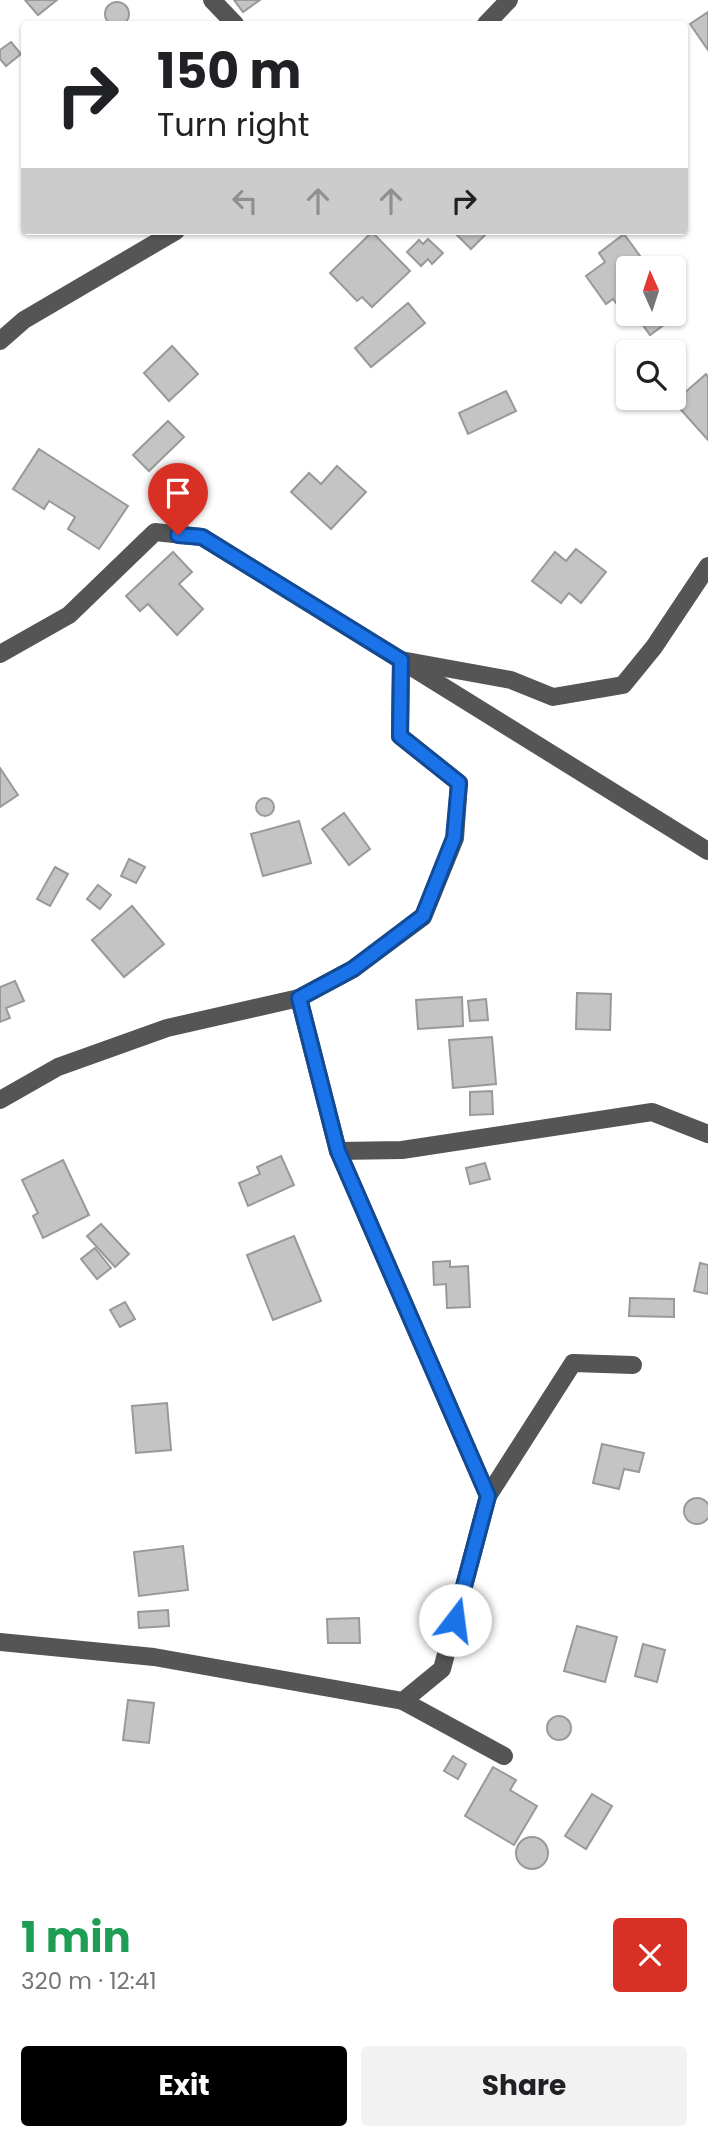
<!DOCTYPE html>
<meta charset="utf-8">
<style>
:root{--surface:#fff;--page:#f2f2f2;--text:#202124;--muted:#757577;--accent:#000}
body{margin:0;font-family:Poppins,sans-serif;background:var(--page);color:var(--text);height:100vh;display:flex;flex-direction:column;font-size:26px;white-space:nowrap}
*{box-sizing:border-box;margin:0}
p{font-size:23px;color:var(--muted)}
.icon{flex:none;width:38px;height:38px;fill:none;stroke:currentColor;stroke-width:2;stroke-linecap:round;stroke-linejoin:round}
.map{position:relative;height:1895px;overflow:hidden}
.details{display:flex;flex-direction:column;background:var(--surface);flex:1}
.details>*{flex:none}
.top-card{position:absolute;left:21px;top:21px;width:667px;height:214px;border-radius:7px;box-shadow:0 2px 5px #0004;background:#fff;color:var(--text);overflow:hidden}
.needle{width:46px;rotate:357deg}
.controls{position:absolute;left:616px;top:256px;display:grid;gap:14px}
.controls a{display:grid;place-items:center;width:70px;height:70px;border-radius:7px;background:var(--surface);box-shadow:0 2px 5px #0004;font-size:35px}
.pin{position:absolute;display:grid;place-items:center;width:60px;height:60px;color:#fff;margin:-72px -30px;border-radius:50% 50% 50% 0;rotate:-45deg;box-shadow:0 0 7px #0007}
.pin .icon{rotate:45deg}
.me{position:absolute;width:77px;margin:-38px;rotate:15deg;stroke-linejoin:round;filter:drop-shadow(0 0 5px #0008)}
.turn{display:flex;align-items:center;gap:24px;height:147px;padding:0 21px;font-size:32px}
.turn .icon{width:91px;height:91px;stroke-width:2.5}
.turn b{display:block;font-size:49px;line-height:60px}
.lanes{display:flex;align-items:center;height:66px;padding:0 21px;background:#0003;justify-content:center;gap:35px;direction:ltr}
.lanes .off{opacity:.35}
.round{display:grid;place-items:center;flex:none;width:74px;height:74px;border-radius:7px;background:var(--page)}
.overview{display:flex;align-items:center;justify-content:space-between;height:119px;padding:0 21px}
h1{font-size:42px;font-weight:700;line-height:52px;color:#1e9e55}
.primary-button{display:flex;gap:14px;margin-top:auto;padding:14px 21px}
.primary-button a{flex:1;height:80px;border-radius:7px;background:var(--accent);color:#fff;font-size:28px;font-weight:700;line-height:80px;text-align:center}
.primary-button a+a{background:var(--page);color:var(--text)}
.map>svg:first-child{display:block}
.building{fill:#c4c4c4;stroke:#999;stroke-width:2}
.lines{fill:none;stroke-linecap:round;stroke-linejoin:round}
.minor{stroke:#555;stroke-width:18}
.route-casing{stroke:#114b97;stroke-width:18}
.route{stroke:#1a73e8;stroke-width:12}
</style>
<div class="map">
<svg width="708" height="1895" viewBox="0 0 708 1895">
<rect width="100%" height="100%" fill="#fff"/>
<g class="building">
<path d="M 25,0 L 57,0 L 38,15 Z"/>
<path d="M 234,0 L 260,0 L 243,12 Z"/>
<circle cx="117" cy="14" r="12"/>
<path d="M 708,12 L 708,50 L 690,24 Z"/>
<path d="M 11,42 L 21,54 L 6,66 L 0,59 L 0,50 Z"/>
<path d="M 460,231 L 489,231 L 471,249 L 456,234 Z"/>
<path d="M 372,232 L 410,271 L 372,307 L 362,297 L 357,301 L 330,273 Z"/>
<path d="M 624,234 L 643,260 L 639,263 L 642,268 L 628,268 L 628,313 L 668,313 L 672,319 L 650,335 L 637,317 L 630,322 L 613,299 L 606,304 L 586,276 L 605,262 L 599,253 Z"/>
<path d="M 428,239 L 443,253 L 432,264 L 428,259 L 421,266 L 407,252 L 419,240 L 423,244 Z"/>
<path d="M 408,303 L 425,323 L 371,367 L 355,348 Z"/>
<path d="M 172,346 L 198,374 L 169,401 L 144,373 Z"/>
<path d="M 706,374 L 708,377 L 708,440 L 674,402 Z"/>
<path d="M 506,391 L 516,411 L 468,434 L 459,413 Z"/>
<path d="M 168,421 L 184,437 L 149,471 L 133,455 Z"/>
<path d="M 39,449 L 128,506 L 99,549 L 68,529 L 75,517 L 49,501 L 44,509 L 13,489 Z"/>
<path d="M 337,466 L 366,492 L 331,529 L 291,492 L 309,473 L 321,484 Z"/>
<path d="M 576,549 L 606,572 L 581,603 L 569,593 L 561,603 L 532,581 L 555,552 L 566,561 Z"/>
<path d="M 173,552 L 192,572 L 179,584 L 203,609 L 177,635 L 148,604 L 140,611 L 126,596 Z"/>
<path d="M 0,768 L 18,795 L 0,807 Z"/>
<circle cx="265" cy="807" r="9"/>
<path d="M 344,813 L 370,849 L 349,865 L 322,829 Z"/>
<path d="M 299,821 L 311,863 L 263,876 L 251,834 Z"/>
<path d="M 129,859 L 145,867 L 136,883 L 121,876 Z"/>
<path d="M 55,867 L 68,874 L 50,906 L 37,899 Z"/>
<path d="M 98,885 L 111,895 L 100,909 L 87,899 Z"/>
<path d="M 132,906 L 164,944 L 124,977 L 92,940 Z"/>
<path d="M 15,981 L 24,1001 L 6,1008 L 10,1018 L 0,1022 L 0,987 Z"/>
<path d="M 577,993 L 611,994 L 610,1030 L 576,1029 Z"/>
<path d="M 462,997 L 463,1026 L 418,1029 L 416,1000 Z"/>
<path d="M 486,999 L 488,1020 L 470,1021 L 468,1001 Z"/>
<path d="M 492,1037 L 496,1084 L 453,1088 L 449,1040 Z"/>
<path d="M 492,1091 L 493,1114 L 470,1115 L 470,1092 Z"/>
<path d="M 281,1156 L 294,1185 L 248,1206 L 239,1183 L 260,1174 L 257,1167 Z"/>
<path d="M 63,1160 L 89,1215 L 43,1238 L 33,1216 L 38,1213 L 22,1180 Z"/>
<path d="M 485,1163 L 490,1179 L 470,1184 L 466,1168 Z"/>
<path d="M 101,1224 L 129,1254 L 115,1267 L 87,1236 Z"/>
<path d="M 294,1236 L 321,1301 L 273,1320 L 247,1255 Z"/>
<path d="M 95,1248 L 111,1268 L 97,1279 L 81,1259 Z"/>
<path d="M 450,1261 L 450,1267 L 468,1266 L 470,1307 L 447,1308 L 446,1284 L 434,1285 L 433,1262 Z"/>
<path d="M 700,1263 L 708,1265 L 708,1294 L 694,1291 Z"/>
<path d="M 630,1298 L 674,1299 L 674,1317 L 629,1316 Z"/>
<path d="M 125,1302 L 135,1319 L 120,1327 L 110,1310 Z"/>
<path d="M 167,1403 L 171,1450 L 136,1453 L 132,1406 Z"/>
<path d="M 602,1444 L 644,1453 L 639,1472 L 624,1469 L 619,1489 L 593,1483 Z"/>
<circle cx="697" cy="1511" r="13"/>
<path d="M 183,1546 L 188,1590 L 139,1596 L 134,1552 Z"/>
<path d="M 168,1610 L 169,1626 L 139,1628 L 138,1612 Z"/>
<path d="M 359,1618 L 360,1643 L 328,1643 L 327,1619 Z"/>
<path d="M 577,1626 L 617,1637 L 605,1682 L 564,1671 Z"/>
<path d="M 643,1644 L 665,1650 L 657,1682 L 635,1676 Z"/>
<path d="M 128,1700 L 154,1703 L 149,1743 L 123,1740 Z"/>
<circle cx="559" cy="1728" r="12"/>
<path d="M 453,1756 L 466,1764 L 458,1779 L 444,1771 Z"/>
<path d="M 493,1767 L 516,1780 L 510,1790 L 537,1806 L 514,1845 L 465,1816 Z"/>
<path d="M 592,1794 L 612,1806 L 586,1849 L 565,1836 Z"/>
<circle cx="532" cy="1853" r="16"/>
</g>
<g class="lines">
<g class="minor">
<path d="M 212,0 L 235,24"/>
<path d="M 486,24 L 509,0"/>
<path d="M 0,341 L 24,320 L 176,231"/>
<path d="M 0,654 L 69,615 L 155,532 L 202,537 L 708,851"/>
<path d="M 0,1100 L 58,1067 L 167,1028 L 299,998 L 353,969 L 423,917 L 455,838 L 459,783 L 400,736 L 401,660 L 511,680 L 553,697 L 623,685 L 654,647 L 708,566"/>
<path d="M 338,1151 L 402,1150 L 652,1112 L 708,1134"/>
<path d="M 488,1496 L 573,1363 L 633,1365"/>
<path d="M 0,1642 L 154,1657 L 403,1701 L 442,1669 L 488,1496 L 338,1151 L 299,998"/>
<path d="M 403,1701 L 504,1756"/>
</g>
</g>
<g class="lines">
<g class="route-casing">
<path id="route" d="M 178,535 L 202,537 L 401,660 L 400,736 L 459,783 L 454,838 L 423,916 L 353,969 L 299,998 L 338,1151 L 488,1496 L 455,1620"/>
</g>
<use href="#route" class="route"/>
</g>
</svg>
<div class="controls">
<a><svg class="needle" viewBox="-14 -14 28 28"><path d="M0-13l5 13h-10z" fill="#e53935"/><path d="M0 13l5-13h-10z" fill="#757577"/></svg></a>
<a><svg class="icon" aria-label="search" viewBox="0 0 24 24"><circle cx="10" cy="10" r="6"/><path d="M15 15l6 6"/></svg></a>
</div>
<div class="pin" style="left:178px;top:535px;background:#d93025"><svg class="icon" aria-label="arrive" viewBox="0 0 24 24"><path d="M6 21V4h12l-3 4 3 4H6"/></svg></div>
<svg class="me" style="left:455px;top:1620px" viewBox="-20 -20 40 40"><circle r="19" fill="#fff"/><path d="M0-13L10 11 0 6-10 11z" fill="#1a73e8"/></svg>
<div class="top-card">
<div class="turn"><svg class="icon" aria-label="right" viewBox="0 0 24 24"><path d="M7 20v-9h11M14 6l5 5-5 5"/></svg><div><b>150 m</b>Turn right</div></div>
<div class="lanes"><svg class="icon off" aria-label="left" viewBox="0 0 24 24"><path d="M17 20v-9H6M10 6l-5 5 5 5"/></svg><svg class="icon off" aria-label="ahead" viewBox="0 0 24 24"><path d="M12 20V5M6 11l6-6 6 6"/></svg><svg class="icon off" aria-label="ahead" viewBox="0 0 24 24"><path d="M12 20V5M6 11l6-6 6 6"/></svg><svg class="icon" aria-label="right" viewBox="0 0 24 24"><path d="M7 20v-9h11M14 6l5 5-5 5"/></svg></div>
</div>
</div>
<section class="details">
<div class="overview"><div><h1>1 min</h1><p>320 m · 12:41</p></div><a class="round" style="background:#d93025;color:#fff"><svg class="icon" aria-label="close" viewBox="0 0 24 24"><path d="M6 6l12 12M18 6L6 18"/></svg></a></div>
<div class="primary-button"><a>Exit</a><a>Share</a></div>
</section>
